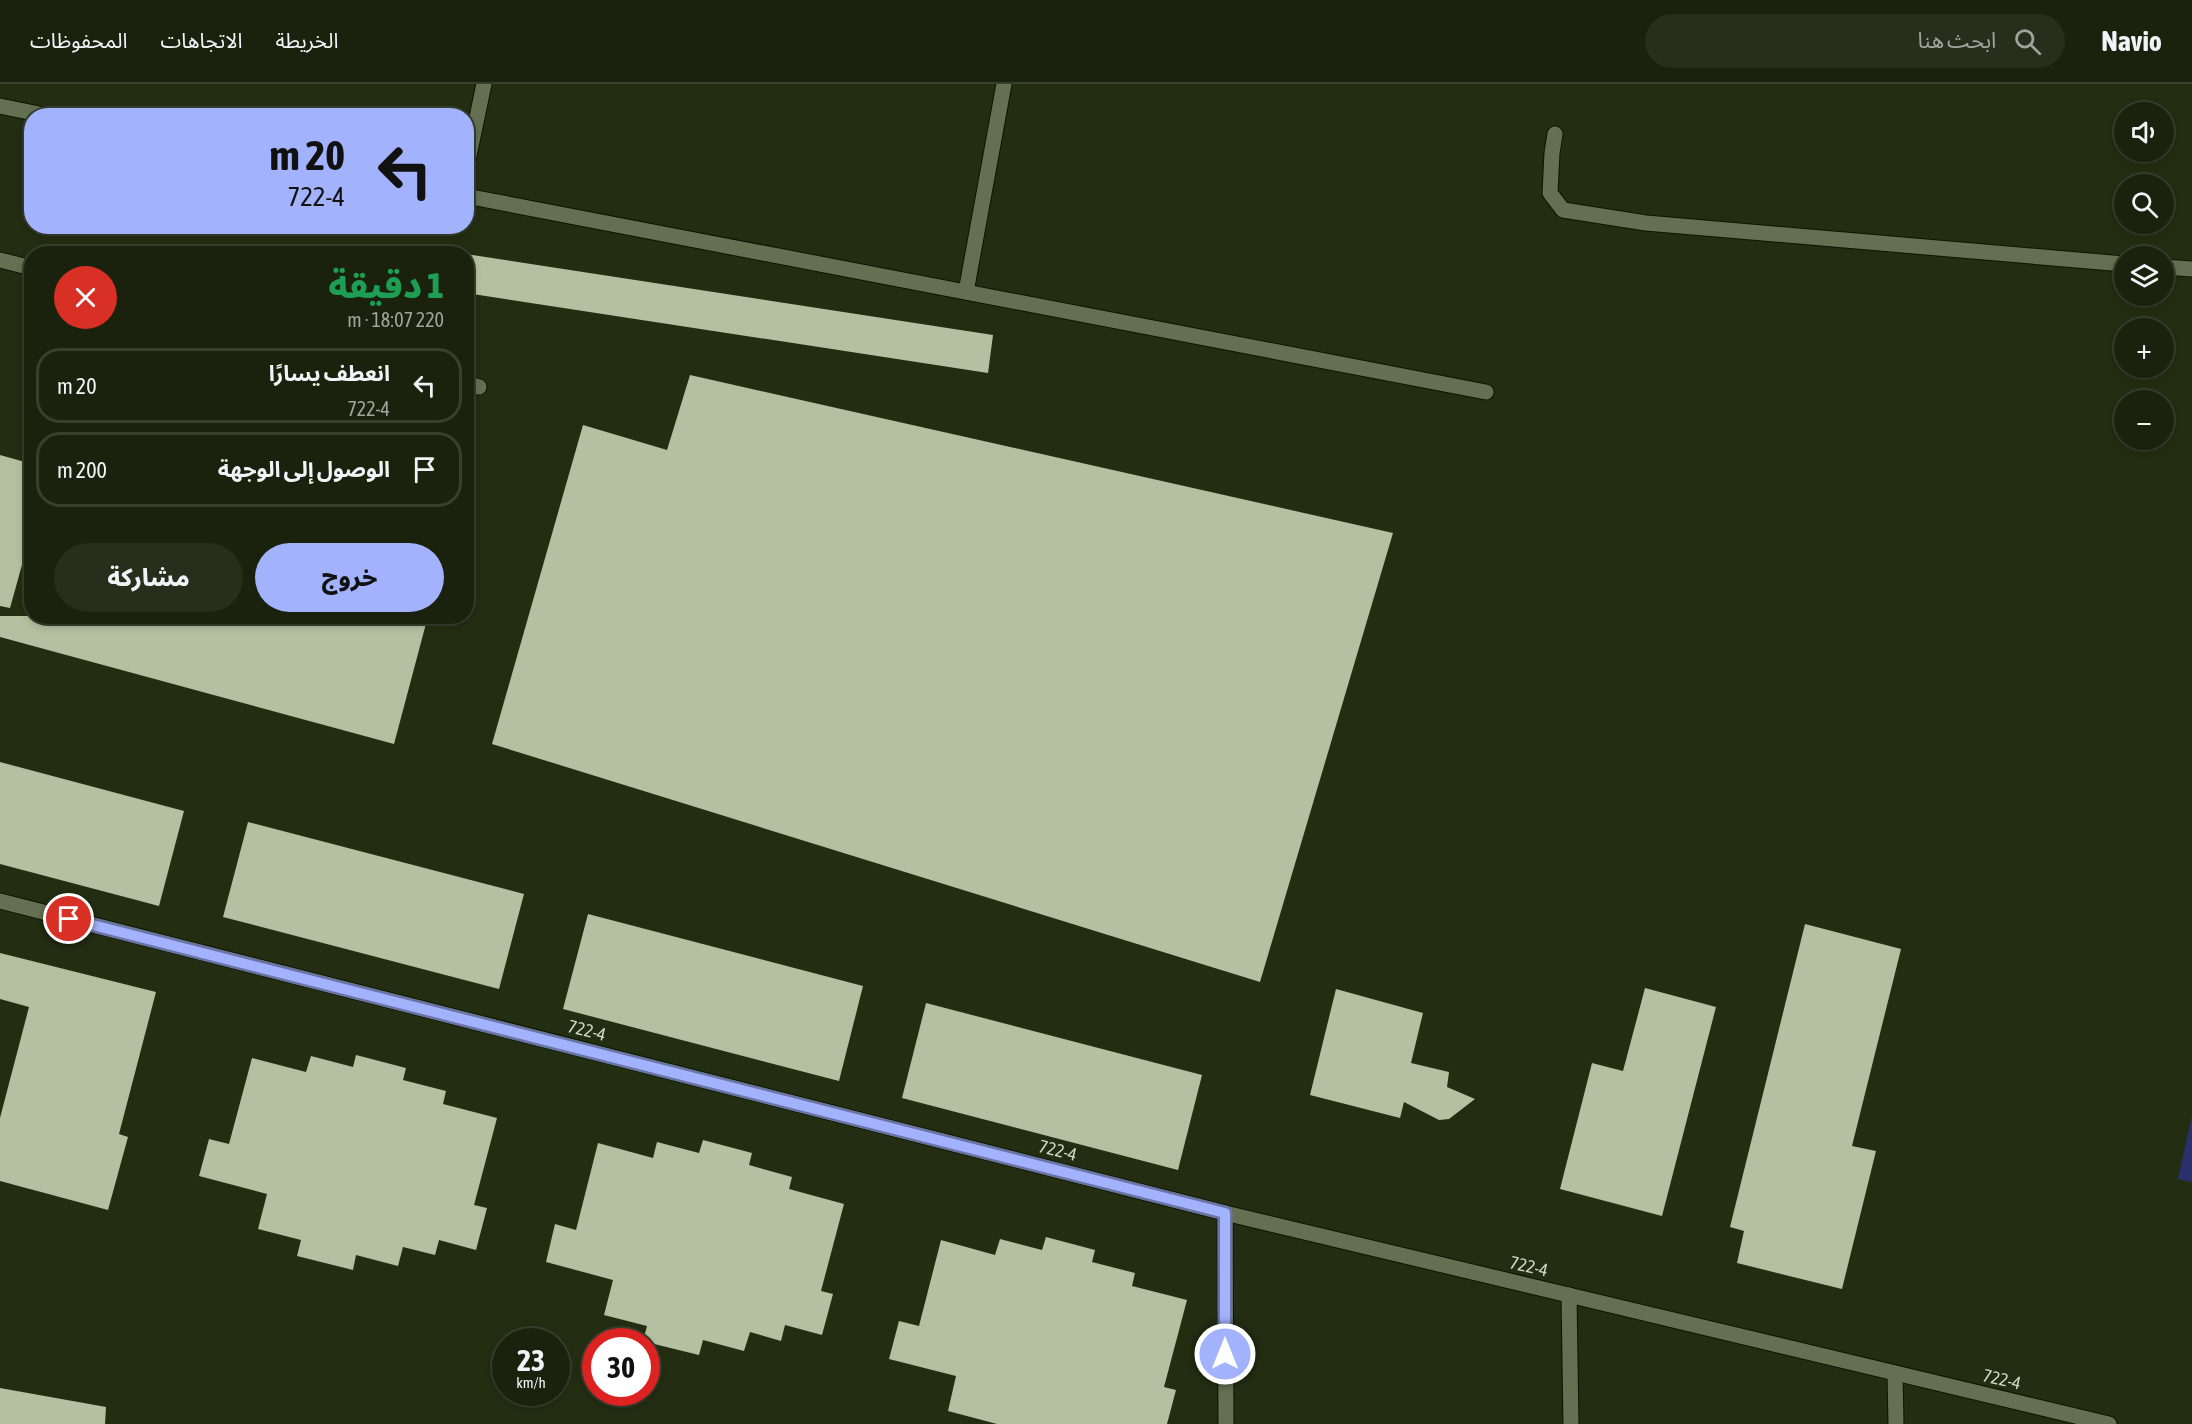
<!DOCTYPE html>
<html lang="ar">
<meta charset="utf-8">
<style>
:root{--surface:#1a220e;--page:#272f1c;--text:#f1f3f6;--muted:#9fa49e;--line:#383f2e;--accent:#a3b2fd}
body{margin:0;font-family:"Asap Condensed","Noto Sans Arabic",sans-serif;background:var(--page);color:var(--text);direction:rtl;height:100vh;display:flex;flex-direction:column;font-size:22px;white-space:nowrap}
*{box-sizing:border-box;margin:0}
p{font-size:20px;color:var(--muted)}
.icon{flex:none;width:33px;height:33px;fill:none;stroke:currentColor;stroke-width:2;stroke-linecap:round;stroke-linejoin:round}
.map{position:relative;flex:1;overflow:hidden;direction:ltr}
.panel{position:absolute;left:24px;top:162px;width:450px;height:378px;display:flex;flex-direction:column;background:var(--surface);border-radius:24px;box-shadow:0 3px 9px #0003,0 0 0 2px var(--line);direction:rtl}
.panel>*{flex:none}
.top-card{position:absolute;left:24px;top:24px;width:450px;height:126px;border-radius:24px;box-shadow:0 3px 9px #0003,0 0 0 2px var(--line);direction:rtl;background:#a3b2fd;color:#111;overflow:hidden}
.controls{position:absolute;left:2114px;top:18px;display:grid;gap:12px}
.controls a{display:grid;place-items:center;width:60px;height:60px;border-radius:50%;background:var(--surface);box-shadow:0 3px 9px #0003,0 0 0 2px var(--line);font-size:30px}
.speed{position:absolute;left:492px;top:1244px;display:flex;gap:12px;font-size:30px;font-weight:700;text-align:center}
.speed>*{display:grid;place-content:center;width:78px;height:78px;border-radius:50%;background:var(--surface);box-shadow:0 3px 9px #0003,0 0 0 2px var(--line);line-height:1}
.speed small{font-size:15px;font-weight:400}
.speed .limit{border:9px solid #d22;background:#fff;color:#111}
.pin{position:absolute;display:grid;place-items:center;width:51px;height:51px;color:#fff;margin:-26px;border:3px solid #fff;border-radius:50%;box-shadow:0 2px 6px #0007}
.me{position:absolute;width:66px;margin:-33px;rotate:0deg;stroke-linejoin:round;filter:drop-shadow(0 0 4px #0008)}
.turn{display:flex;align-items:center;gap:21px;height:126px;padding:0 30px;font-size:27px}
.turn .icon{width:78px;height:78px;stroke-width:2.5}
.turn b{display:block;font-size:42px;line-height:51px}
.round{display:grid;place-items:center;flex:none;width:63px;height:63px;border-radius:32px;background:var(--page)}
.overview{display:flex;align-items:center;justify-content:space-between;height:102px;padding:0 30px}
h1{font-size:36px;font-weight:800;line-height:45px;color:#1e9e55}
.button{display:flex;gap:12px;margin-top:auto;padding:12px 30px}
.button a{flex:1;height:69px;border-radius:36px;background:var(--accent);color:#111;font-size:24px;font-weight:800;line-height:69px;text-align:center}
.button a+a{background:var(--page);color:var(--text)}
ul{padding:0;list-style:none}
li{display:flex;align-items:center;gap:18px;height:75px;margin:0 12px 9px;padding:0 18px;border:3px solid var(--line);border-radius:24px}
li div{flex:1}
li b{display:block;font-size:22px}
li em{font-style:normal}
header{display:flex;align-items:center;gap:36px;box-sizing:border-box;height:84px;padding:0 30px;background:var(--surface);border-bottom:2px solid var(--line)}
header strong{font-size:28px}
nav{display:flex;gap:33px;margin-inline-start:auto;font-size:21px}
.search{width:420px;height:54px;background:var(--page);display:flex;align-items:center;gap:15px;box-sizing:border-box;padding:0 21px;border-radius:33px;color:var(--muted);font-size:22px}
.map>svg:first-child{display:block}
.green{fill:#2a306b}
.building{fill:#b4c1a0}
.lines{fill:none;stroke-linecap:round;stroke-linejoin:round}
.minor-casing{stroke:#0d1500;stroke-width:17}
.minor{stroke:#647052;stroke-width:15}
.route-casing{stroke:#6a74a4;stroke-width:15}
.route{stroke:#a3b2fd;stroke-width:10}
.labels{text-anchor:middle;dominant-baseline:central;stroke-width:6;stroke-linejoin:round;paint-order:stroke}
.street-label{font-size:18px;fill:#d2d8c8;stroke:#232d12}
</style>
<header>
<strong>Navio</strong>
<div class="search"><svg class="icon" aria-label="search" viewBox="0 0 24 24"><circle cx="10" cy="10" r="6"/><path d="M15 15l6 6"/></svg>ابحث هنا</div>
<nav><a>الخريطة</a><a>الاتجاهات</a><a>المحفوظات</a></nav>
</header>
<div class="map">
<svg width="2192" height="1340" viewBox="0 0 2192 1340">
<rect width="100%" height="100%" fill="#232d12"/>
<path class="green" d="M 2192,1031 L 2192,1098 L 2178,1095 Z"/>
<g class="building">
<path d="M 466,170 L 993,251 L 988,289 L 466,209 Z"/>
<path d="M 690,291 L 1393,449 L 1260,898 L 492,660 L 583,341 L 667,366 Z"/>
<path d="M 0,371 L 32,380 L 32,445 L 10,524 L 0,522 Z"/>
<path d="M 0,532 L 428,532 L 394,660 L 0,553 Z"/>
<path d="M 0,678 L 184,727 L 159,822 L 0,780 Z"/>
<path d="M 248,738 L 524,810 L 499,905 L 223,833 Z"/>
<path d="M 588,830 L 863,902 L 839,997 L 563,925 Z"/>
<path d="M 1805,840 L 1901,865 L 1852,1062 L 1876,1067 L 1842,1205 L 1737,1179 L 1744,1147 L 1730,1143 Z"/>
<path d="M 0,869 L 156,908 L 119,1050 L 128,1053 L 108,1126 L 0,1097 L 0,1034 L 29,923 L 0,915 Z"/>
<path d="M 1645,904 L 1716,923 L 1662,1132 L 1560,1105 L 1592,979 L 1623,987 Z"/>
<path d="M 1336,905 L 1423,929 L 1411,979 L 1449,988 L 1447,1003 L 1475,1015 L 1449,1035 L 1439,1036 L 1404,1018 L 1400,1034 L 1310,1011 Z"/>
<path d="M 926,919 L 1202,991 L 1178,1086 L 902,1014 Z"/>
<path d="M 356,971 L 406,984 L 403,996 L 446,1007 L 443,1020 L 497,1034 L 474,1121 L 487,1124 L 476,1166 L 439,1156 L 435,1171 L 403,1163 L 398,1182 L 356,1171 L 353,1186 L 297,1172 L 301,1156 L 258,1145 L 267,1110 L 199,1092 L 209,1055 L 229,1060 L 252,974 L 306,988 L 311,972 L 353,983 Z"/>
<path d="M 703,1056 L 752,1069 L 749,1081 L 792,1093 L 789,1105 L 844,1120 L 821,1207 L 833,1210 L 822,1251 L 785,1241 L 781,1257 L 750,1248 L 744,1267 L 703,1256 L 699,1271 L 646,1258 L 643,1257 L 647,1242 L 604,1231 L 613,1196 L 546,1178 L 555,1140 L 576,1146 L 598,1059 L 653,1074 L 657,1058 L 699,1069 Z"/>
<path d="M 1046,1153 L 1095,1166 L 1092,1178 L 1135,1189 L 1132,1202 L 1187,1216 L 1164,1303 L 1176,1306 L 1167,1340 L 997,1340 L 948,1327 L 956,1292 L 889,1275 L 899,1237 L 919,1242 L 941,1156 L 995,1171 L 1000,1155 L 1042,1166 Z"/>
<path d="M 0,1304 L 106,1323 L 105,1340 L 0,1340 Z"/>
</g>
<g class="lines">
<g class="minor-casing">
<g id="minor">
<path d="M 0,22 L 49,32"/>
<path d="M 1555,50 L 1552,69 L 1550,109 L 1563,126 L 1646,139 L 2124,180"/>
<path d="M 466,86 L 484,0"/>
<path d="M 466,112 L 1486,308"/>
<path d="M 0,176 L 32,184"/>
<path d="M 2163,183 L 2192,185"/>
<path d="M 966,208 L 1004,0"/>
<path d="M 466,299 L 479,303"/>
<path d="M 0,817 L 1225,1129 L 2109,1340"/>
<path d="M 1225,1129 L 1226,1340"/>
<path d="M 1569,1211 L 1571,1340"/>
<path d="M 1895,1289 L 1896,1340"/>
</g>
</g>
<use href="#minor" class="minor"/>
</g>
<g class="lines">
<g class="route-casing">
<path id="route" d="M 69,835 L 1225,1129 L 1225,1270"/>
</g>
<use href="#route" class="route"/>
</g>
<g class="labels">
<g class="street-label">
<text transform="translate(587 946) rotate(14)">722-4</text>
<text transform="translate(1058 1066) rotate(14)">722-4</text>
<text transform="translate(1529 1182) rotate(13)">722-4</text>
<text transform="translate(2002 1295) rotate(13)">722-4</text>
</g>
</g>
</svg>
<div class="controls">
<a><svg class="icon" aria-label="sound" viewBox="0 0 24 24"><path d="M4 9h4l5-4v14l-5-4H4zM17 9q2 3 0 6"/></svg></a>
<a><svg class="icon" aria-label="search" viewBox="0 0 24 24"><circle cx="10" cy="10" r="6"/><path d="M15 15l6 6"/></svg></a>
<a><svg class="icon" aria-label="layers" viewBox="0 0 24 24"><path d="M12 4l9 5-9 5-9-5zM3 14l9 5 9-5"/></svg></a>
<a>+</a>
<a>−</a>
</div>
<div class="speed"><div>23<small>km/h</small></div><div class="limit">30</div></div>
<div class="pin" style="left:69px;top:835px;background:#d93025"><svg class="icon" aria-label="arrive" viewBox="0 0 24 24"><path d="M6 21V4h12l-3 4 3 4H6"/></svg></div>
<svg class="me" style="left:1225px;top:1270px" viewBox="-20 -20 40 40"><circle r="17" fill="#a3b2fd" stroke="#fff" stroke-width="3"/><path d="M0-11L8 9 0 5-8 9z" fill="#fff"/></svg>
<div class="top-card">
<div class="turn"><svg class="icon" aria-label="left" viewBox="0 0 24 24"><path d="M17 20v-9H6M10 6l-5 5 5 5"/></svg><div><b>20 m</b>722-4</div></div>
</div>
<section class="panel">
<div class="overview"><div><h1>1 دقيقة</h1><p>220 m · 18:07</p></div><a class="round" style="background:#d93025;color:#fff"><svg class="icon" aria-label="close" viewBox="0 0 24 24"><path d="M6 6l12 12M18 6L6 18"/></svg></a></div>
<ul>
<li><svg class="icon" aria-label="left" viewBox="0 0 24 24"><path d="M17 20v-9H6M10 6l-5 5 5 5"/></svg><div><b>انعطف يسارًا</b><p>722-4</p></div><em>20 m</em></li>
<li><svg class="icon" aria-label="arrive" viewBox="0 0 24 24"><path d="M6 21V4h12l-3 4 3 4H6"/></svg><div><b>الوصول إلى الوجهة</b></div><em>200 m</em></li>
</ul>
<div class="button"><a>خروج</a><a>مشاركة</a></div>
</section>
</div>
